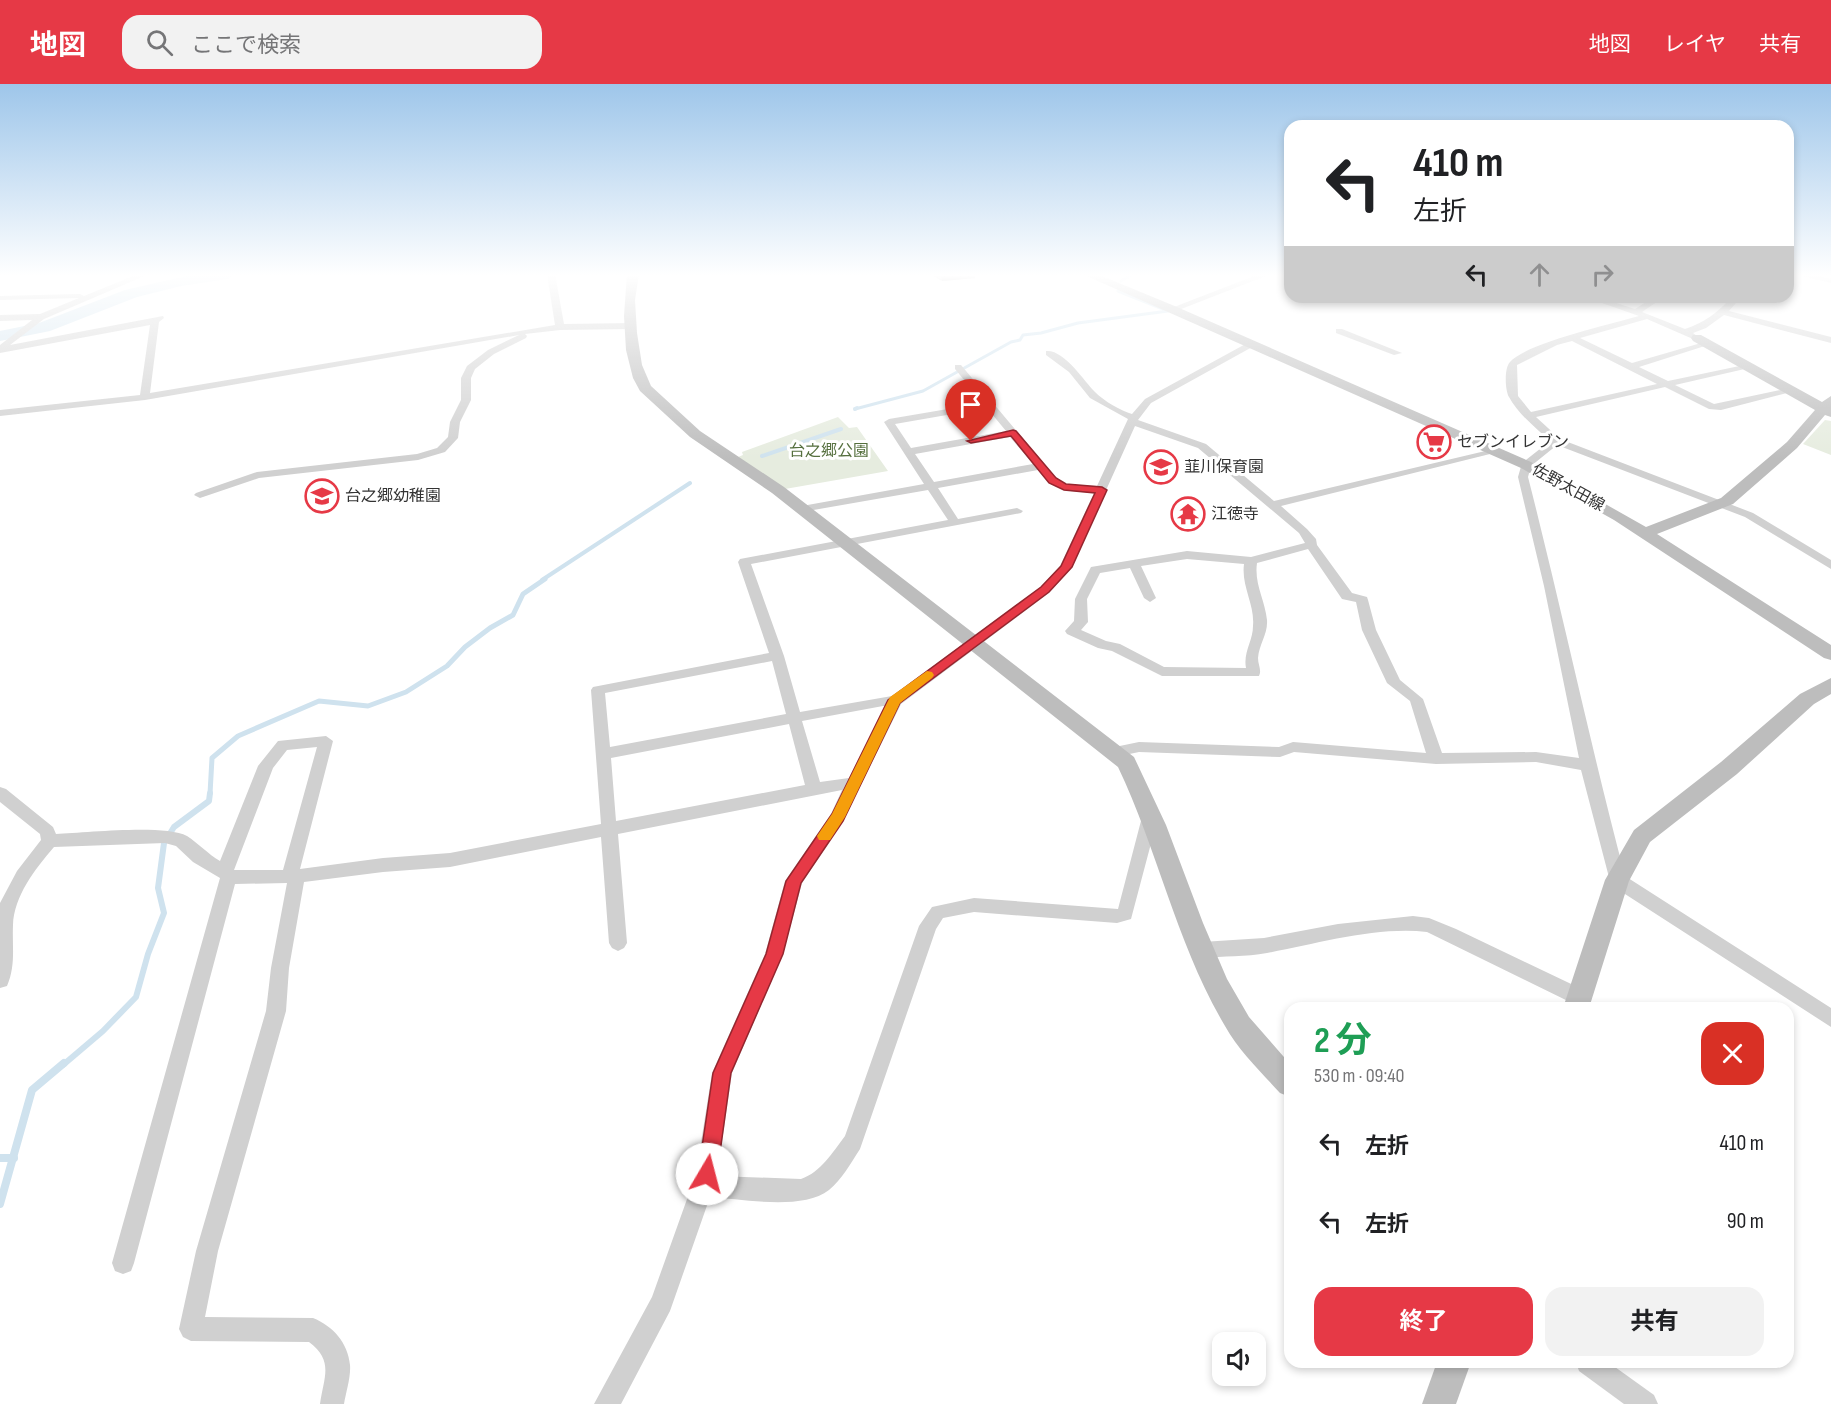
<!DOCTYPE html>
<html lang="ja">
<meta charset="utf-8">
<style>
:root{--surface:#fff;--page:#f2f2f2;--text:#202124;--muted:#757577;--accent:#e63946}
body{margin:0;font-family:"Sofia Sans Condensed","Noto Sans JP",sans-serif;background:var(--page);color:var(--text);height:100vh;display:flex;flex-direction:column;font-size:22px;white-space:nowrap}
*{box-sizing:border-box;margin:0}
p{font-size:20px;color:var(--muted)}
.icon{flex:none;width:33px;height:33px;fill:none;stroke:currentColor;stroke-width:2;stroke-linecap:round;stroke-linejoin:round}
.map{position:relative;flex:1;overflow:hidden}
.sheet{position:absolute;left:1284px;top:918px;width:510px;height:366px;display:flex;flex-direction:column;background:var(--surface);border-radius:18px;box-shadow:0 3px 9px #0003}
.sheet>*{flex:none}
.top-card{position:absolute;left:1284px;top:36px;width:510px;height:183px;border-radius:18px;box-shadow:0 3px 9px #0003;background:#fff;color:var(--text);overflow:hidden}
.buttons{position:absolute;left:1212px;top:1248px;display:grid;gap:12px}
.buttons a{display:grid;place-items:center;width:54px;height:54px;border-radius:12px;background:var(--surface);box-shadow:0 3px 9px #0003;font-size:30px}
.pin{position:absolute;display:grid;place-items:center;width:51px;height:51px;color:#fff;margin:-62px -26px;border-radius:50% 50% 50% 0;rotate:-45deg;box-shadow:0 0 6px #0007}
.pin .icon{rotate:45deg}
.me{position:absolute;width:66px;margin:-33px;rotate:8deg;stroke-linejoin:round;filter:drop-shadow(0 0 4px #0008)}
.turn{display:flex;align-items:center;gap:21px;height:126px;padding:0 30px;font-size:27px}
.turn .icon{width:78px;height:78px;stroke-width:2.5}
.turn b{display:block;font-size:42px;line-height:51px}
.lanes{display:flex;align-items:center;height:57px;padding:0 30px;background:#0003;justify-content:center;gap:30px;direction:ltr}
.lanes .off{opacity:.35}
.round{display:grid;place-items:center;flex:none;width:63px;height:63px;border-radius:18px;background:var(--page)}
.head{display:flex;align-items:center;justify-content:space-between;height:102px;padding:0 30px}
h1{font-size:36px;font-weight:700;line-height:45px;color:#1e9e55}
.primary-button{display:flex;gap:12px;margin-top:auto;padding:12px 30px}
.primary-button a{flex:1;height:69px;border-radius:18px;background:var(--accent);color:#fff;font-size:24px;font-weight:700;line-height:69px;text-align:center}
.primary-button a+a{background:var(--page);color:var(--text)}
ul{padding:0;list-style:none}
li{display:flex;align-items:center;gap:18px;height:78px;padding:0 30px}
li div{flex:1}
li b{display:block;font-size:22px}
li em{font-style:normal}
header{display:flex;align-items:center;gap:36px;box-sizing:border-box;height:84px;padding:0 30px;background:var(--accent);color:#fff}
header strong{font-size:28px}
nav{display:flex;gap:33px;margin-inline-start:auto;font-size:21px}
.search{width:420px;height:54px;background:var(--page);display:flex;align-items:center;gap:15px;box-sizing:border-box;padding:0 21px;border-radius:18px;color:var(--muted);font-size:22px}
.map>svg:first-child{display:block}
.green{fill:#e6ecdf}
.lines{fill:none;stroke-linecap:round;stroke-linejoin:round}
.stream-far4{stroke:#cfe2ee;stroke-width:3}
.stream-far3{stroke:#cfe2ee;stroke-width:4}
.stream-far2{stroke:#cfe2ee;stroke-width:5}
.stream-far1{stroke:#cfe2ee;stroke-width:6}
.stream{stroke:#cfe2ee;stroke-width:8}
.river{fill:#cfe2ee;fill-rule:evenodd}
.street{fill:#d0d0d0;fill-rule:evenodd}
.secondary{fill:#bdbdbd;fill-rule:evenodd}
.wall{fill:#8c8c8c}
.shaded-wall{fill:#5f5f5f}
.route{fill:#e63946;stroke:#96252e;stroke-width:1.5}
.slow{fill:#f59e0b}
.labels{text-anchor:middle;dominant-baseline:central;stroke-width:6;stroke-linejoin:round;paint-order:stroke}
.far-poi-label{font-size:16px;fill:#333;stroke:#fff;text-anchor:start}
.far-park-label{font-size:16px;fill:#56703f;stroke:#fff}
.far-street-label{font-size:16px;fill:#333;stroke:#fff}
</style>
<header>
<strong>地図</strong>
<div class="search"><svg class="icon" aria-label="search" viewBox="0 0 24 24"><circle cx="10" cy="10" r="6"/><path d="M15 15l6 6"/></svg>ここで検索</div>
<nav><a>地図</a><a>レイヤ</a><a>共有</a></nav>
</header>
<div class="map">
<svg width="1831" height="1320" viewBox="0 0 1831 1320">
<rect width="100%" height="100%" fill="#fff"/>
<g class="green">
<path d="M 838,333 L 849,344 L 857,343 L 888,387 L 785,405 L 738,373 L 743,371 L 742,368 Z"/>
<path d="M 1825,336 L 1831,337 L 1831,371 L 1803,360 Z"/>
</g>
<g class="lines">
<g class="stream-far4">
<path d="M 1121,197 L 1132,190"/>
<path d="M 855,325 L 923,307 L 1011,258 L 1020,256 L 1023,251 L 1041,249 L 1078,239 L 1168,227 L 1118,207"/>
</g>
<g class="stream-far3">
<path d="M 855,325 L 857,324"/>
<path d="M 762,372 L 841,345"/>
<path d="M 542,496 L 690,399"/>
</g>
<path class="stream-far2" d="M 210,710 L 212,674 L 238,652 L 319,617 L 368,622 L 406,608 L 447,582 L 465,563 L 490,544 L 513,531 L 523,510 L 545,495"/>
<path class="stream-far1" d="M 63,981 L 103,947 L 136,913 L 148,870 L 164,829 L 158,804 L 164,759 L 174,743 L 209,717 L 210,709"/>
<g class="stream">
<path d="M 0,1074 L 14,1074"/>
<path d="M 0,1120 L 32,1006 L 64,979"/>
</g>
<path class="river" d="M 195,190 L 236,190 L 228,195 L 181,202 L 137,213 L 50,247 L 0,257 L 0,247 L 39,239 L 125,206 Z"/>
<g class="street">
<path d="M 138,190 L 149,190 L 44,235 L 10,261 L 163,232 L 164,234 L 159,238 L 150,309 L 555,241 L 547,190 L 555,190 L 564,240 L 631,239 L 635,242 L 631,245 L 560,246 L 525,250 L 527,252 L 526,254 L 494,270 L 475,285 L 471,294 L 471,316 L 460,338 L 458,354 L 445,368 L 418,376 L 259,394 L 200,414 L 194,411 L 196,409 L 257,388 L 417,370 L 437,364 L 448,353 L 450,338 L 461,316 L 461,294 L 467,282 L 488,266 L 519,251 L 145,316 L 0,332 L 0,326 L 140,311 L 150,241 L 0,269 L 0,261 L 32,236 L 0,237 L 0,231 L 40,230 L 79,214 L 0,216 L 0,212 L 80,210 L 84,212 Z"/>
<path d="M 1259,190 L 1271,190 L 1176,227 L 1169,225 Z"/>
<path d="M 1793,190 L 1809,190 L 1831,195 L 1831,199 Z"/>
<path d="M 1585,213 L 1597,213 L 1635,225 L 1654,213 L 1664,213 L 1642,228 L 1685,245 C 1704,239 1718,228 1732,213 L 1741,213 L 1729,227 L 1831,253 L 1831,259 L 1724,231 L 1706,244 L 1693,249 L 1697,252 L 1693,255 L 1647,235 L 1580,254 L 1632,279 L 1708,257 L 1708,261 L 1639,283 L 1668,297 L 1749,280 L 1749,284 L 1675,301 L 1714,320 L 1790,304 L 1795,307 L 1721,326 L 1709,325 L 1665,303 L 1536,333 L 1560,355 L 1753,429 L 1831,476 L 1831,485 L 1745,433 L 1557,361 L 1531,382 L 1528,393 C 1562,526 1590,660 1625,792 L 1831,924 L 1831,943 L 1611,801 L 1581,686 L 1536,678 L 1436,680 L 1294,668 L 1280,673 L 1139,668 L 1115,673 L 1110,672 L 1107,668 L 1110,664 L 1139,658 L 1279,663 L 1293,658 L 1426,669 L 1410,617 L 1387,599 L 1362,546 L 1356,518 L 1342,515 L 1308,465 L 1257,479 C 1254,500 1265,516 1267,536 C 1268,550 1259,560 1258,574 C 1258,581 1262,586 1259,592 L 1162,592 L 1112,567 L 1098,564 L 1067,550 L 1065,547 L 1074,537 L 1075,515 L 1091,483 L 1187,467 L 1251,473 L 1305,459 L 1299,449 L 1198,364 L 1135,342 L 1070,486 L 1049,509 L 901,620 L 843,737 L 802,799 L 783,870 L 732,989 L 717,1092 L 801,1095 C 821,1088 832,1069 845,1052 L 919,842 L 932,823 L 974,814 L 1118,825 L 1142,733 L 1144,729 L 1156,729 L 1158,733 L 1131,835 L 1117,839 L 974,828 L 943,834 L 936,845 L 860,1065 C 851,1079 842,1095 829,1106 C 802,1127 742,1115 710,1113 L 670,1227 L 621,1320 L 594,1320 L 652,1213 L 696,1090 L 712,989 L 765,870 L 785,797 L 831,730 L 842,706 L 618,750 L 627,859 L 624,864 L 618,867 L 612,864 L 609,859 L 601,753 L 450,783 L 383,788 L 304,798 L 289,884 L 286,927 L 218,1167 L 205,1233 L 313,1234 C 333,1242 348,1259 350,1281 C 351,1293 346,1308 344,1320 L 320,1320 C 324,1292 334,1277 309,1258 L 191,1257 L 183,1253 L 179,1245 L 196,1167 L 266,927 L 271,884 L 287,799 L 235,800 L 134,1179 L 131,1187 L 123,1190 L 115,1187 L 112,1179 L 220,794 L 193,778 L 176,762 L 165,759 L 54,763 C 35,785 14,812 13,841 C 12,863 16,881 7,902 L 0,904 L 0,819 L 17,787 L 41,756 L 40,750 L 0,718 L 0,703 L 6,705 L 53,743 L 56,750 C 85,749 164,740 187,752 C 198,759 208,770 220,777 L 258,682 L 278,657 L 326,652 L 333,657 L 300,785 L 383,774 L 450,769 L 601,740 L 591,606 L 593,603 L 769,569 L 738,478 L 740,475 L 948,436 L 928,406 L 802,428 L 796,425 L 802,422 L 924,400 L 884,338 L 889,335 L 983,319 L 955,285 L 955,281 L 961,281 L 1057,395 L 1066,400 L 1097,402 L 1128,335 L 1090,314 L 1069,288 L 1046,271 L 1046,267 C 1064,265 1084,297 1095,308 C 1104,317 1121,327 1132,330 L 1145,315 L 1251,257 L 1255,260 L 1254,262 L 1151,319 L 1138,336 L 1206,360 L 1274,417 L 1498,364 L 1498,368 L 1281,422 L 1307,445 L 1316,455 L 1317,461 L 1352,509 L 1367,513 L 1368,516 L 1376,546 L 1400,596 L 1423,615 L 1442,669 L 1536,668 L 1579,674 L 1544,502 L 1518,393 L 1522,379 L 1550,357 C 1536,344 1518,330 1509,313 C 1505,306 1504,284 1510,278 C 1526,259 1612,240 1639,232 ZM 1572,257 L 1657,300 L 1531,328 L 1518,312 L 1517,281 L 1557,261 ZM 987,324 L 1006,347 L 911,364 L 895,340 ZM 1010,353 L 1033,380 L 934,398 L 915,370 ZM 1038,386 C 1056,408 1067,407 1094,409 L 1060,482 L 1041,503 L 892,612 L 800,628 L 784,572 L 751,480 L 1021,429 L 1023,427 L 1017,424 L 958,435 L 938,404 ZM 1187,475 L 1244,480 C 1241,502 1255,521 1253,542 C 1253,557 1243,568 1246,584 L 1164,583 L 1120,560 L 1106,557 L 1081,546 L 1088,538 L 1087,515 L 1100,489 L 1130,484 L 1144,514 L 1150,518 L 1156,514 L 1141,482 ZM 772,577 L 786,630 L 610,663 L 605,609 ZM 883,622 L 885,622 L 849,694 L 820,698 L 802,637 ZM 789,640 L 805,701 L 616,737 L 611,674 ZM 317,663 L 283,786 L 234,786 L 273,684 L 287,666 Z"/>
<path d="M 1336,245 L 1342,245 L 1402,269 L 1394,271 L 1336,249 Z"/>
<path d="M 1413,832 L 1429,834 L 1456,845 L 1588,908 L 1590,914 L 1588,920 L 1581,922 L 1574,920 L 1427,848 C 1377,842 1316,860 1267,869 C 1246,873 1223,872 1202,874 L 1196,871 L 1193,866 L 1196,861 L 1202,858 L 1264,854 L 1338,840 Z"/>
<path d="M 1576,1278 L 1608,1278 L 1654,1311 L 1658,1320 L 1624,1320 L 1579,1287 Z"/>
</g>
<g class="secondary">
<path d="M 627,190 L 639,190 L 635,216 L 637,249 L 642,281 L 651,302 L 700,347 L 784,403 L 1134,673 L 1166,741 L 1203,839 L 1227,895 L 1249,933 L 1290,980 L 1290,1013 L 1280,1009 C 1261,988 1239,967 1225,942 C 1177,861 1158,767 1118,683 L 772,409 L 690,353 L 640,307 L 633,294 L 626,266 L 624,232 Z"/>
<path d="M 1082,190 L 1097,190 L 1177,223 L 1531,378 L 1646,443 L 1721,414 L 1787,358 L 1815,326 L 1693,257 L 1691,254 L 1693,251 L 1701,251 L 1822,318 L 1831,312 L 1831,333 L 1825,331 L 1797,364 L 1733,420 L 1657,450 L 1831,561 L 1831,576 L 1824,574 L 1614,436 L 1521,384 Z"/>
<path d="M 1831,594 L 1831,610 L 1814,620 L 1737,690 L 1650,758 L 1629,797 L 1589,924 L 1563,924 L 1605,796 L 1634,746 L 1721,678 L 1800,610 Z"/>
<path d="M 1437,1278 L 1471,1278 L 1456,1320 L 1422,1320 Z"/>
</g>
</g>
<path class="wall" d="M 930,190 L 975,190 L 975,194 L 942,197 Z"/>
<path class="shaded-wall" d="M 942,190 L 975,190 L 975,194 L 942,197 Z"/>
<linearGradient id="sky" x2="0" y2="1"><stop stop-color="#9ec6ea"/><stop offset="0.51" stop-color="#fff"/><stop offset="1" stop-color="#fff" stop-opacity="0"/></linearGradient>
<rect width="1831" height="375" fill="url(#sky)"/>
<path class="route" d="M 1013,346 L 1016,347 L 1056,394 L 1066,400 L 1102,403 L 1107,406 L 1072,483 L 1049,508 L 900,619 L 843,737 L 801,799 L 783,870 L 731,989 L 717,1090 L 714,1097 L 707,1100 L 700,1097 L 698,1090 L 713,989 L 766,870 L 786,797 L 832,730 L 888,616 L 1041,503 L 1061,482 L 1095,409 L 1064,406 L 1049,399 L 1011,352 L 971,359 L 967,357 Z"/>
<path class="slow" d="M 927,587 L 932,588 L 934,591 L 932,594 L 900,619 L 845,733 L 830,756 L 819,756 L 817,752 L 832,730 L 890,613 Z"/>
<defs>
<g id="supermarket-ring" transform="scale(1.725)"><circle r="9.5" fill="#fff" stroke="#e63946" stroke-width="1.5"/><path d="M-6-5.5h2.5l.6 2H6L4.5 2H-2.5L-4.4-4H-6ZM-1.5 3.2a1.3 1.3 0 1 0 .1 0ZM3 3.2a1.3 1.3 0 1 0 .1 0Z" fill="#e63946"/></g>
<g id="school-ring" transform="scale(1.725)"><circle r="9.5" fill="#fff" stroke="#e63946" stroke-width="1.5"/><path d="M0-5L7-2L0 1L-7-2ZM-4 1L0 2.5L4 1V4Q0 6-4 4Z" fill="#e63946"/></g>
<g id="temple-ring" transform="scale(1.725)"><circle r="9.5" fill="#fff" stroke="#e63946" stroke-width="1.5"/><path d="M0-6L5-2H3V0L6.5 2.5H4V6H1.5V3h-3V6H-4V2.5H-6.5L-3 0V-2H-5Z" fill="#e63946"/></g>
</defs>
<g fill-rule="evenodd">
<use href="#supermarket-ring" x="1434" y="358"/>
<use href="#school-ring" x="1161" y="383"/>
<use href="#school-ring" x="322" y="412"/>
<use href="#temple-ring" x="1188" y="430"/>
</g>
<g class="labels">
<g class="far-poi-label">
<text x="1457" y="358">セブンイレブン</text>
<text x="1184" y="383">韮川保育園</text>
<text x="345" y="412">台之郷幼稚園</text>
<text x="1211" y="430">江徳寺</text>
</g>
<g class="far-park-label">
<text x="829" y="367">台之郷公園</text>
</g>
<g class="far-street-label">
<text transform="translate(1568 404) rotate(29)">佐野太田線</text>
</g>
</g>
</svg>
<div class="buttons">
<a><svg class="icon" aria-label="sound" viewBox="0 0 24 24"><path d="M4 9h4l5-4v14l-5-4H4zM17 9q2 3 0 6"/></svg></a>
</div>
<div class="pin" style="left:971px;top:357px;background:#d93025"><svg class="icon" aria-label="arrive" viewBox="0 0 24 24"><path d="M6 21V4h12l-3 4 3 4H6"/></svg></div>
<svg class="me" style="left:707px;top:1090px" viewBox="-20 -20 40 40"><circle r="19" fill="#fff"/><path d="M0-13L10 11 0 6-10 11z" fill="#e63946"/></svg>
<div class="top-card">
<div class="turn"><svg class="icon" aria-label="left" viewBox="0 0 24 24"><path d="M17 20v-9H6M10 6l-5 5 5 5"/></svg><div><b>410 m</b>左折</div></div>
<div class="lanes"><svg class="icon" aria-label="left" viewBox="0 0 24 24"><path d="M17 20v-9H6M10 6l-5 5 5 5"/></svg><svg class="icon off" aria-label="ahead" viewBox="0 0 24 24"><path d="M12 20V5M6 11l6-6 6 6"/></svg><svg class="icon off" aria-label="right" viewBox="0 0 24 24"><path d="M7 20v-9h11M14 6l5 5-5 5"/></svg></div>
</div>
<section class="sheet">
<div class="head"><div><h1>2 分</h1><p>530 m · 09:40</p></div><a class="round" style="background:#d93025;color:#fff"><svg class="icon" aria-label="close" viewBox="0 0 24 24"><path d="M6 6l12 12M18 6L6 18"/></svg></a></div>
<ul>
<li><svg class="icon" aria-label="left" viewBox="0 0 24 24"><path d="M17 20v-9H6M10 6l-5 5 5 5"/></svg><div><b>左折</b></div><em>410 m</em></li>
<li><svg class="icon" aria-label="left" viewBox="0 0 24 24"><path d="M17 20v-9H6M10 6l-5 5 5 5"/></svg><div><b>左折</b></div><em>90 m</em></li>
</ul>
<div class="primary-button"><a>終了</a><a>共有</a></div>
</section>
</div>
